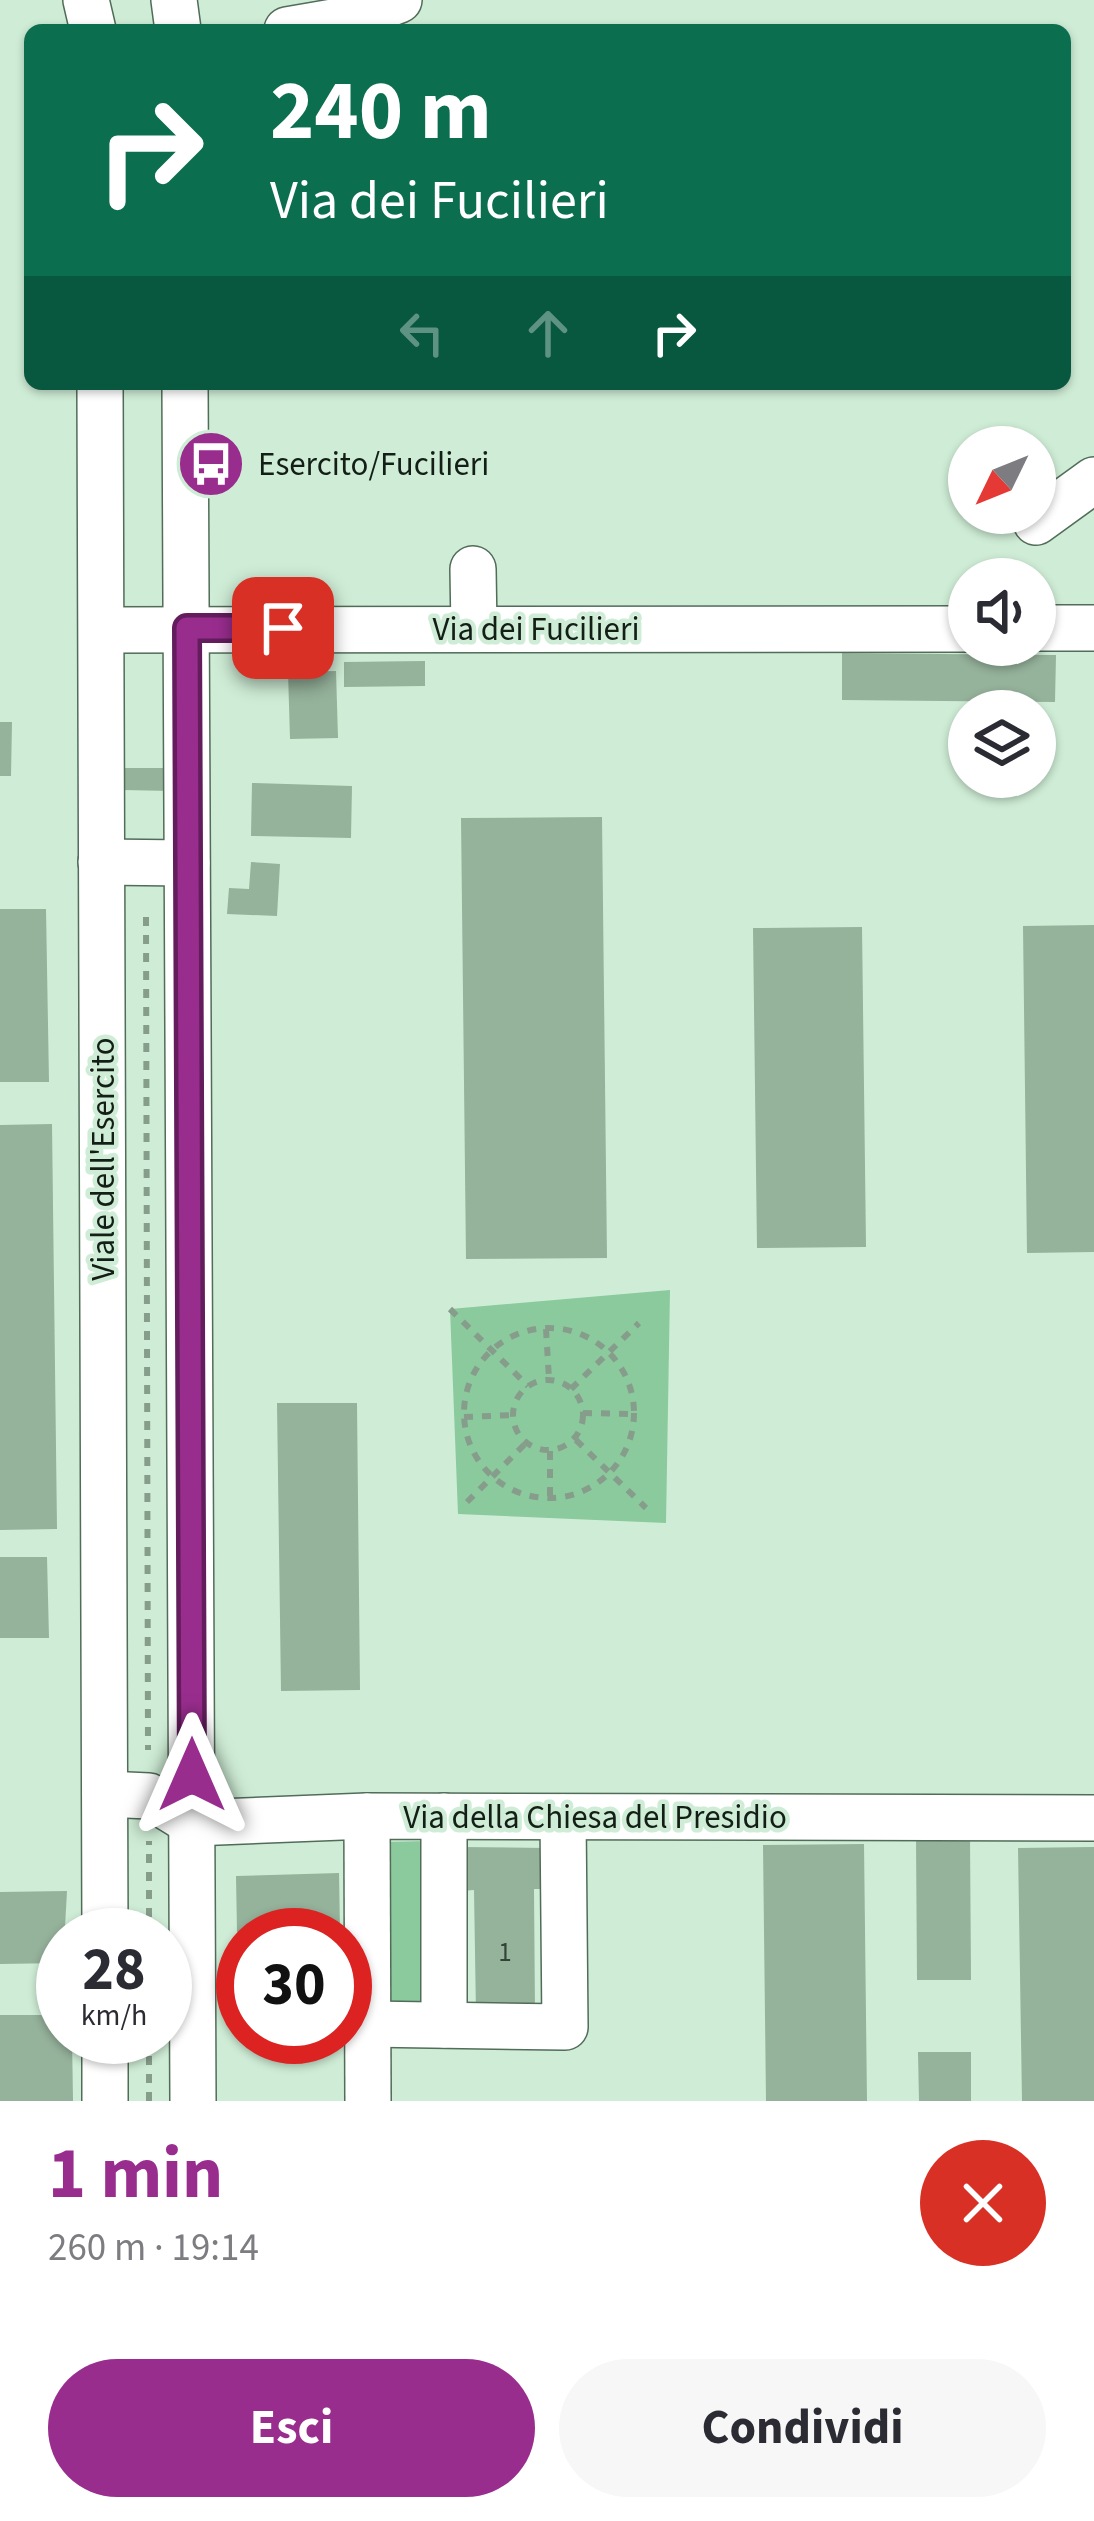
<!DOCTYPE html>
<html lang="it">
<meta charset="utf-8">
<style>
:root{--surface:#fff;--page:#f7f7f7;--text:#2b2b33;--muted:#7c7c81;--accent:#992d8e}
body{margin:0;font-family:"Source Sans 3",sans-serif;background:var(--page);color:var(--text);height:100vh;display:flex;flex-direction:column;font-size:45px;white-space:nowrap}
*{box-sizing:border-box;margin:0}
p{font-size:39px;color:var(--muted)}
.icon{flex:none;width:66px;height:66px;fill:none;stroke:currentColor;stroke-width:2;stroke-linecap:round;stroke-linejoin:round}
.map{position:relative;height:2101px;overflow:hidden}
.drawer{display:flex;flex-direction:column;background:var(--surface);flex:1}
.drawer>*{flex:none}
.top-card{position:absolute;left:24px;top:24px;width:1047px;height:366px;border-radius:18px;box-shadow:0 3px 9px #0004;background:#0b6e4f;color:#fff;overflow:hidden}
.needle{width:78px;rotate:227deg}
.tools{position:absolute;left:948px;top:426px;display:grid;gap:24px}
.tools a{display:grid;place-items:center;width:108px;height:108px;border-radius:50%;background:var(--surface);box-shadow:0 3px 9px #0004;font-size:60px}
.speed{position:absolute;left:36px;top:1908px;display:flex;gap:24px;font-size:60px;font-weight:700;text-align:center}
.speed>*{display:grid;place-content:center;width:156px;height:156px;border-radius:50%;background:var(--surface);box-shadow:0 3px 9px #0004;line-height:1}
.speed small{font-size:30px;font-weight:400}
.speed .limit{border:18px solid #d22;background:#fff;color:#111}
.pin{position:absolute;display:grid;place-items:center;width:102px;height:102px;color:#fff;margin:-51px;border-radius:24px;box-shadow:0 6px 18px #0006}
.me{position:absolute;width:132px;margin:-66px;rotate:0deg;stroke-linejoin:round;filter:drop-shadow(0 0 9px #0008)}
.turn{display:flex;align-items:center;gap:42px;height:252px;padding:0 48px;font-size:54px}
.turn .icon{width:156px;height:156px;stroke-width:2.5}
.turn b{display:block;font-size:84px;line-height:102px}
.lanes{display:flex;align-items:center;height:114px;padding:0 48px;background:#0003;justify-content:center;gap:60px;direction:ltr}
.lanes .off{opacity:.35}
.round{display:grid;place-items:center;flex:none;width:126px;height:126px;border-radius:63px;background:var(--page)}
.overview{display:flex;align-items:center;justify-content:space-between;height:204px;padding:0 48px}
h1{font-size:72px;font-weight:700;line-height:90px;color:var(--accent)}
.button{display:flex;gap:24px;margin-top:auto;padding:24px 48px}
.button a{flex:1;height:138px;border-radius:72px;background:var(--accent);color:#fff;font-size:48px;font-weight:700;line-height:138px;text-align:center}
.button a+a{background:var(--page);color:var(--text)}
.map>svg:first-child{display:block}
.green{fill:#8bca9c}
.building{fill:#95b29b}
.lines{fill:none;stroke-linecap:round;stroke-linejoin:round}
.minor-casing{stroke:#516c58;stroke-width:48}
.path{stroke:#879d8c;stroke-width:6;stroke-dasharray:9 9;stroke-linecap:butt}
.minor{stroke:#fff;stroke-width:45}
.route-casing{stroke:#631d5c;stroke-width:30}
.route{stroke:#992d8e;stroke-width:21}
.labels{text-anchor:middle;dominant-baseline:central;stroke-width:9;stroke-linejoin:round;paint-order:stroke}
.number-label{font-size:27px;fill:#344337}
.poi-label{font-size:33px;fill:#131e16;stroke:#cfedd6;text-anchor:start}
.street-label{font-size:33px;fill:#131e16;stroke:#cfedd6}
</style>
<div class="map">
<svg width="1094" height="2101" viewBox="0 0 1094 2101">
<rect width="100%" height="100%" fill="#cfedd6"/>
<g class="green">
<path d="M 670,1290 L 666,1523 L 458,1514 L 450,1309 Z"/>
<path d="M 429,1841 L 432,2013 L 385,2014 L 382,1842 Z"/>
</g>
<g class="building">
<path d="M 842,653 L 1056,655 L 1055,702 L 842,700 Z"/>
<path d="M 425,661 L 425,686 L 344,687 L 344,662 Z"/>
<path d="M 336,671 L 338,738 L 290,739 L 288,672 Z"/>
<path d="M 0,722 L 12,722 L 11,776 L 0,776 Z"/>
<path d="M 123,768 L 171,768 L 171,791 L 123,790 Z"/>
<path d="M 252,783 L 352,786 L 351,838 L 251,836 Z"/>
<path d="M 602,817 L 607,1258 L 466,1259 L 461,818 Z"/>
<path d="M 251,862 L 280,864 L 277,916 L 227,914 L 229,888 L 249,889 Z"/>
<path d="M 0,909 L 46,909 L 49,1082 L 0,1082 Z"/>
<path d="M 1094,925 L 1094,1252 L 1027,1253 L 1023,926 Z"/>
<path d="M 862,927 L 866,1247 L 757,1248 L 753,928 Z"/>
<path d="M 52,1124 L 57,1529 L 0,1530 L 0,1125 Z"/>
<path d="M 277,1403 L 357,1403 L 360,1690 L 281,1691 Z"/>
<path d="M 0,1557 L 47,1557 L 49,1638 L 0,1638 Z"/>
<path d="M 916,1837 L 970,1837 L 971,1980 L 917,1980 Z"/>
<path d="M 864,1844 L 867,2101 L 766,2101 L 763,1845 Z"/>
<path d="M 460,1847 L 546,1848 L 547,1889 L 534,1889 L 535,2014 L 476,2014 L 474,1890 L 461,1891 Z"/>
<path d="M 1094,1847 L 1094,2101 L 1022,2101 L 1018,1848 Z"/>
<path d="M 339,1873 L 340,1931 L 237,1932 L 236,1876 Z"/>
<path d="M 67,1891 L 63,1963 L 0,1964 L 0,1892 Z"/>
<path d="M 0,2015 L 63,2015 L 63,2037 L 72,2037 L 73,2101 L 0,2101 Z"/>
<path d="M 918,2052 L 971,2052 L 971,2101 L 919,2101 Z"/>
</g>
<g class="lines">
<g class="minor-casing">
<g id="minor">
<path d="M 86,0 L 93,30"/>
<path d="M 174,0 L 178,30"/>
<path d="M 287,30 L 350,19 L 399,0"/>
<path d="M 100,384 L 105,1935"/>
<path d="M 185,384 L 193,2101"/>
<path d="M 1036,522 L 1094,480"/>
<path d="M 473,569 L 474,629"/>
<path d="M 1035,628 L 1094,628"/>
<path d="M 103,630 L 969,629"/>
<path d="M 101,862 L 187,863"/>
<path d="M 105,1794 L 149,1796 L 193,1823 L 367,1816 L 1094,1818"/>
<path d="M 367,1816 L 368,2101"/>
<path d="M 368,2024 L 565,2027 L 563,1817"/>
<path d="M 444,2025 L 444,1816"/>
<path d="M 105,2101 L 105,2037"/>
</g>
</g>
<g class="path">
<path d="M 146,917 L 148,1750"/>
<path d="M 450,1309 L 528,1386"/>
<circle cx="549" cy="1413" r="85"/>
<path d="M 546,1329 L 549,1379"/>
<circle cx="548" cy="1415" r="35"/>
<path d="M 571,1389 L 639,1323"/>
<path d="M 583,1413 L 633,1414"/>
<path d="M 464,1417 L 513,1415"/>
<path d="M 576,1440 L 646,1508"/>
<path d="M 550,1451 L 550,1498"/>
<path d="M 467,1502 L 526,1443"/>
<path d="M 149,1935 L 149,1841"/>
<path d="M 149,2101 L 149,2037"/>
</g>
<use href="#minor" class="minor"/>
</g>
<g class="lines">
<g class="route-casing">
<path id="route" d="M 192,1775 L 187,628 L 283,628"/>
</g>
<use href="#route" class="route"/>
</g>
<defs>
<g id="bus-disc" transform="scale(3.45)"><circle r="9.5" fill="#992d8e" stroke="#cfedd6"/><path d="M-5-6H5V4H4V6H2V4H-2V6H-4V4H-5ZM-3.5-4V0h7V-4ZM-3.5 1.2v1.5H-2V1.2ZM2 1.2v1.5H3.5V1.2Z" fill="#fff"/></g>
</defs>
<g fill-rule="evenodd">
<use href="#bus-disc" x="211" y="464"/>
</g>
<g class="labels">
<g class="number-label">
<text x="505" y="1952">1</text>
</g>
<g class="poi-label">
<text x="258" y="464">Esercito/Fucilieri</text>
</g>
<g class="street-label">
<text x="536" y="629">Via dei Fucilieri</text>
<text transform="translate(103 1159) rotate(-90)">Viale dell'Esercito</text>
<text x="595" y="1817">Via della Chiesa del Presidio</text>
</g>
</g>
</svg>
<div class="tools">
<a><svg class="needle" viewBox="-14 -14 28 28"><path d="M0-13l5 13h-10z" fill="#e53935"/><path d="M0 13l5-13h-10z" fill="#7c7c81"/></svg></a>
<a><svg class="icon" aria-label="sound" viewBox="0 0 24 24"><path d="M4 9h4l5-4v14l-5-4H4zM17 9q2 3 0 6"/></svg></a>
<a><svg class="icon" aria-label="layers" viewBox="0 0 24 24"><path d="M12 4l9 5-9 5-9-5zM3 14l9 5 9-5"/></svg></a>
</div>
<div class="speed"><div>28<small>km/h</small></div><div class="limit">30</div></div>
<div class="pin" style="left:283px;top:628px;background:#d93025"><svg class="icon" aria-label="arrive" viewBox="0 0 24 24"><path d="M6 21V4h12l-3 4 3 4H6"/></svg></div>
<svg class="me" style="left:192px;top:1775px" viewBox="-20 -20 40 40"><path d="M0-17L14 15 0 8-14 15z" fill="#992d8e" stroke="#fff" stroke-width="4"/></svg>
<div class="top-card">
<div class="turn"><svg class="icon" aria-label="right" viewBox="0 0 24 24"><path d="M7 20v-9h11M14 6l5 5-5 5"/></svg><div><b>240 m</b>Via dei Fucilieri</div></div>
<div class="lanes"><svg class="icon off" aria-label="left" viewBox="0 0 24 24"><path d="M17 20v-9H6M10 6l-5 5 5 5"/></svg><svg class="icon off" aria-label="ahead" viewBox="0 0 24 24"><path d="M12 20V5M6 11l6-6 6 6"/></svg><svg class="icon" aria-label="right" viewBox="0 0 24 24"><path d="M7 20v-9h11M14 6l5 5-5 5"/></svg></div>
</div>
</div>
<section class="drawer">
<div class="overview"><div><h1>1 min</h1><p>260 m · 19:14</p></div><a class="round" style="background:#d93025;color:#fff"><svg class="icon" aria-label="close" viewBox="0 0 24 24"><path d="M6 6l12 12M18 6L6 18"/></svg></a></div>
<div class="button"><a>Esci</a><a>Condividi</a></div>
</section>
